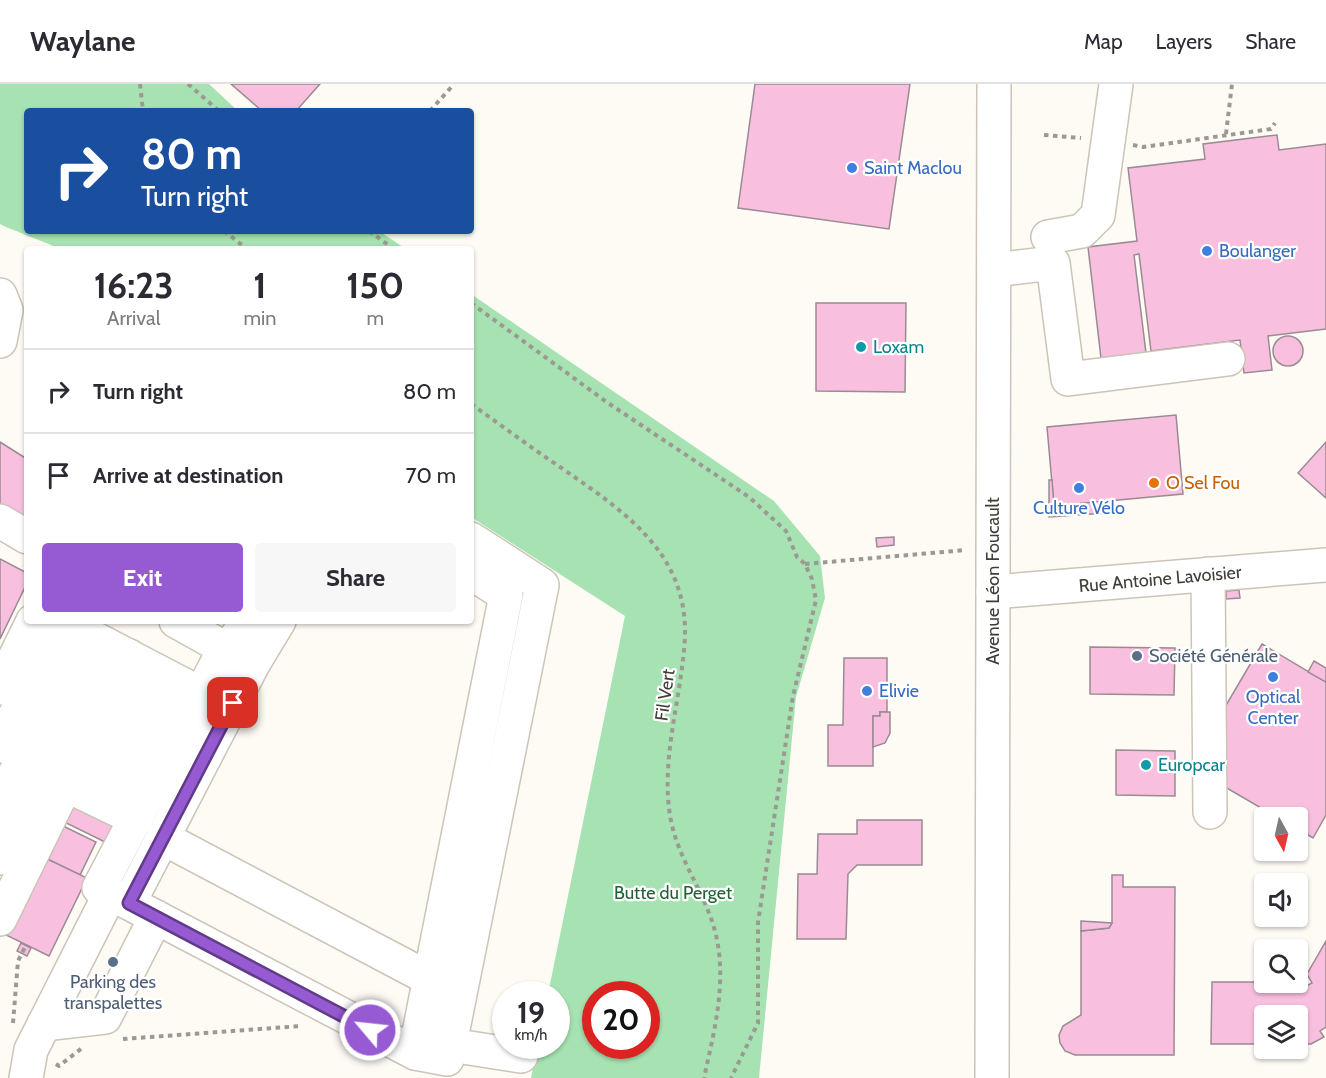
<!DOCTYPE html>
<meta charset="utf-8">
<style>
:root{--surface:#fff;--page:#f7f7f7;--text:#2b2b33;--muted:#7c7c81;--line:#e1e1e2;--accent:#965bd2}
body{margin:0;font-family:Cabin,sans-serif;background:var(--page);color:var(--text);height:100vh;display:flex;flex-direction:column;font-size:22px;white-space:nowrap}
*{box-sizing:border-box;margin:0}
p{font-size:20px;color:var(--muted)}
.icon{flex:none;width:33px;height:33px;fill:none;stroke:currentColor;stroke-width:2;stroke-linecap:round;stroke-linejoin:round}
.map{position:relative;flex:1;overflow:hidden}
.side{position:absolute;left:24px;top:162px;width:450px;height:378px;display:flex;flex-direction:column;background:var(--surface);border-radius:6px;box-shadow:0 2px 4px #0004}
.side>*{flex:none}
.top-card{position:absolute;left:24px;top:24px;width:450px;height:126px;border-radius:6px;box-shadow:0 2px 4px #0004;background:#1a4fa0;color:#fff;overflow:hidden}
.needle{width:39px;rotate:172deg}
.tools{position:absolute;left:1254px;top:723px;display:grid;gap:12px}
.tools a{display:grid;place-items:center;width:54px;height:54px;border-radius:6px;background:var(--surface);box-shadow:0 2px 4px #0004;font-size:30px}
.speed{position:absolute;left:492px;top:897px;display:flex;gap:12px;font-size:30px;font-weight:700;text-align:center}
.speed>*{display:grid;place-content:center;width:78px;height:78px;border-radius:50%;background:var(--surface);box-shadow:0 2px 4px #0004;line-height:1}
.speed small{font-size:15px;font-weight:400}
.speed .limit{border:9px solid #d22;background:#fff;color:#111}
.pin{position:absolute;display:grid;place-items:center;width:51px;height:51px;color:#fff;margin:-26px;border-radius:12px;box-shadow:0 3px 9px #0006}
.me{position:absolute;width:66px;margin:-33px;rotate:298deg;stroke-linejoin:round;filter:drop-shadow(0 0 4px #0008)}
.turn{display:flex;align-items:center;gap:21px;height:126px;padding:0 18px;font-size:27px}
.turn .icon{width:78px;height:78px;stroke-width:2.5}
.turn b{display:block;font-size:42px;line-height:51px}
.eta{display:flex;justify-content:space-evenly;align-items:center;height:102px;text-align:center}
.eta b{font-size:36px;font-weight:800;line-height:42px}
.button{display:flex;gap:12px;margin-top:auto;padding:12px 18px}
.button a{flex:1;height:69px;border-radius:6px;background:var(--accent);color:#fff;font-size:24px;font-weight:800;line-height:69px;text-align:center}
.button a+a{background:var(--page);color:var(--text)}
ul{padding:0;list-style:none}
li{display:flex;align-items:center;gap:18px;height:84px;padding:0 18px;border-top:2px solid var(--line)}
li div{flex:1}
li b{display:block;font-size:22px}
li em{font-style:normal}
header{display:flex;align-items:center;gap:36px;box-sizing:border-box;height:84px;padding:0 30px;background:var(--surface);border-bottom:2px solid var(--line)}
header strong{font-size:28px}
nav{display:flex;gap:33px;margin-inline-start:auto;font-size:21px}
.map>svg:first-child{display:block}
.green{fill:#a7e3b2;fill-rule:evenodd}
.building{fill:#f9bfdf;stroke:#998b92;stroke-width:1.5}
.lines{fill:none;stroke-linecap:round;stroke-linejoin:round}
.minor-casing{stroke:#ccc4b7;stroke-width:36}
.path{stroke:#9c9993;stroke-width:4;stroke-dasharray:4.5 4.5;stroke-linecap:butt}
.minor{stroke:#fff;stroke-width:33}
.route-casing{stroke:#623b88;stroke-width:15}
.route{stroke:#965bd2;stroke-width:10}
.shop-dot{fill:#3f7fe0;stroke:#fff;stroke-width:2}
.culture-dot{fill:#0f9aa8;stroke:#fff;stroke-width:2}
.food-dot{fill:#e8710a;stroke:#fff;stroke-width:2}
.service-dot{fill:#5c6f8a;stroke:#fff;stroke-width:2}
.labels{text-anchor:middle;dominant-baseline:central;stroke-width:4.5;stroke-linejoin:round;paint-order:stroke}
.shop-label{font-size:18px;fill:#366cbe;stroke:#fff;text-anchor:start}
.culture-label{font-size:18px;fill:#0d838f;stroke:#fff;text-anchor:start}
.food-label{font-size:18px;fill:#c56008;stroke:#fff;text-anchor:start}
.street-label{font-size:18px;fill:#403c37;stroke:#fff}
.service-label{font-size:18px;fill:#4e5e75;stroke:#fff;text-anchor:start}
.park-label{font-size:18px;fill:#206334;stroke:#fff}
</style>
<header>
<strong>Waylane</strong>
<nav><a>Map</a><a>Layers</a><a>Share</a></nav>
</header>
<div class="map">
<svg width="1326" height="994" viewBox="0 0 1326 994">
<rect width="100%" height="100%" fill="#fefbf5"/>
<g class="green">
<path d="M 0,0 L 209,0 L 238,27 L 27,27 L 27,147 L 379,147 L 406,165 L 61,165 L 6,143 L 0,140 Z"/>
<path d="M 471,210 L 774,417 L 820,472 L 825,514 L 796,613 L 759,994 L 531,994 L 537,962 L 556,962 L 556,910 L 548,910 L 625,532 L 471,433 ZM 596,910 L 646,910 L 646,962 L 596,962 Z"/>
</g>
<g class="building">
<path d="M 231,0 L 320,0 L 296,27 L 262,27 Z"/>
<path d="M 755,0 L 910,0 L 889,145 L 738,124 Z"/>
<path d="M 1277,51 L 1279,66 L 1326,60 L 1326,245 L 1268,252 L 1272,286 L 1244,289 L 1240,256 L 1151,267 L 1139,170 L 1134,171 L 1146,269 L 1101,274 L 1088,163 L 1137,157 L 1128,84 L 1205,75 L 1203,60 Z"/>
<path d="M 816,219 L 906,219 L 905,308 L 816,307 Z"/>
<circle cx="1288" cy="267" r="15"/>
<path d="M 1176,331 L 1183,410 L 1054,422 L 1047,343 Z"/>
<path d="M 0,358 L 27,375 L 27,437 L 0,420 Z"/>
<path d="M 1326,358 L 1326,414 L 1298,389 Z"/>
<path d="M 1049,396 L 1052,396 L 1054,422 L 1105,417 L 1106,429 L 1049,433 Z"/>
<path d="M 894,453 L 894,461 L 877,463 L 876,454 Z"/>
<path d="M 0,475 L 27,489 L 27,499 L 0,555 Z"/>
<path d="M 1239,506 L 1240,514 L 1226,515 L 1226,507 Z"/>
<path d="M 1262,560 L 1326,598 L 1326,731 L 1313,754 L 1298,745 L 1298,734 L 1278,734 L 1225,703 L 1225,623 Z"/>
<path d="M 1090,563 L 1175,564 L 1174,611 L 1090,610 Z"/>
<path d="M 844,574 L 887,574 L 887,628 L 880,628 L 880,632 L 873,632 L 873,682 L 828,682 L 828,641 L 843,641 Z"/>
<path d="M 1314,577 L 1326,584 L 1326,598 L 1308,588 Z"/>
<path d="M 880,628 L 890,628 L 890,649 L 885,659 L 873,663 L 873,632 L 880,632 Z"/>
<path d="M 1116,666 L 1175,667 L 1175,712 L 1116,711 Z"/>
<path d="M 68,714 L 115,737 L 105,758 L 58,735 Z"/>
<path d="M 857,736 L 922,736 L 922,781 L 857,781 L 848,790 L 846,855 L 797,855 L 798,790 L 817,790 L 818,750 L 857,750 Z"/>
<path d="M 59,740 L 96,758 L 80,791 L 43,773 Z"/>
<path d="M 41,772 L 87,794 L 49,872 L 2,849 Z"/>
<path d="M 1112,791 L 1123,791 L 1123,803 L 1175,803 L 1174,971 L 1075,971 L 1065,967 L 1060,959 L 1059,951 L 1063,942 L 1081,931 L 1081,847 L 1109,844 L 1112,839 Z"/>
<path d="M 1081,837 L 1112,839 L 1109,844 L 1081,847 Z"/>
<path d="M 1326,857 L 1326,943 L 1320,947 L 1324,953 L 1311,960 L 1298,960 L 1298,932 L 1264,932 L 1264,960 L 1211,960 L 1212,898 L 1292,898 L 1297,907 L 1312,899 L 1307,890 Z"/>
<path d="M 21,859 L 31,864 L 27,872 L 17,867 Z"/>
</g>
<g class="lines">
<g class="minor-casing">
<g id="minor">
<path d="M 1048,153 L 1082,147 L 1098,131 L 1116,0"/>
<path d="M 994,186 L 1053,179 L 1068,295 L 1228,275"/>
<path d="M 0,211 L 6,226 L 0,257"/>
<path d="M 0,437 L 27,453"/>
<path d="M 471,455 L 542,501 L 447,975 L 415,969 L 506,511 L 471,489"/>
<path d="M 1208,490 L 1210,728"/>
<path d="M 993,508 L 1326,481"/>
<path d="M 176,537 L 253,580 L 129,819 L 99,804 L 225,564"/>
<path d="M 229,566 L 246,537"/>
<path d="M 253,580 L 279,537"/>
<path d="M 115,599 L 187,637"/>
<path d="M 0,604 L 33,537"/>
<path d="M 103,625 L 174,662"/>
<path d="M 91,650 L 161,686"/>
<path d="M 0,662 L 61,537 L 201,610"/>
<path d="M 79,674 L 148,711"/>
<path d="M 66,701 L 136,735"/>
<path d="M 0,720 L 84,549"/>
<path d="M 163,754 L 430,895 L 451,900"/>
<path d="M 0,774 L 105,560"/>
<path d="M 129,819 L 415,969"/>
<path d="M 0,835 L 129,572"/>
<path d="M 44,940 L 105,933 L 156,833"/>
<path d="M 450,961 L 521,972"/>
<path d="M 26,994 L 31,966 L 110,810"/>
<path d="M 992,994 L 994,0"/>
</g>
</g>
<g class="path">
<path d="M 140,0 L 143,27"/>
<path d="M 188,0 L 219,27"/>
<path d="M 430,27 L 454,0"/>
<path d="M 1226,50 L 1232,0"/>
<path d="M 1044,51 L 1081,54"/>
<path d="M 1133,61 L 1143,63 L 1271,45 L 1275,39"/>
<path d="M 224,147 L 247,165"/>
<path d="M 369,147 L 394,165"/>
<path d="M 471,219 L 608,319 L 749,413 L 786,447 L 797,473 L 805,480 L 812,495 L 816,516 L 793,612 L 758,838 L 758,939 L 731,994"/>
<path d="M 471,320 C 501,341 530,363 560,383 C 628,430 694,473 684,566 C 679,622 660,681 671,737 C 678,771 697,798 709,829 C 731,884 716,939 704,994"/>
<path d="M 805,480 L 966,466"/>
<path d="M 13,939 L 18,877 L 26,861"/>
<path d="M 123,955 L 301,942"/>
<path d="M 56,980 L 59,982 L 82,964"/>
</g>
<use href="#minor" class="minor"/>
</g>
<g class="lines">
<g class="route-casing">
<path id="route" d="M 233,619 L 129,819 L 370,946"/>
</g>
<use href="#route" class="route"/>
</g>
<g class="shop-dot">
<circle cx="852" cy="84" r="6"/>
<circle cx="1207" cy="167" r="6"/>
<circle cx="1079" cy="404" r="6"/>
<circle cx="1273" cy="593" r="6"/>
<circle cx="867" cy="607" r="6"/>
</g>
<g class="culture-dot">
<circle cx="861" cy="263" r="6"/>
<circle cx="1146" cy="681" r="6"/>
</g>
<circle class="food-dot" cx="1154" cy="399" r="6"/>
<g class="service-dot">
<circle cx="1137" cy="572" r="6"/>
<circle cx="113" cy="878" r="6"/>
</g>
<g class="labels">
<g class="shop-label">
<text x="864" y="84">Saint Maclou</text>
<text x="1219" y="167">Boulanger</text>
<text x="1079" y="424" text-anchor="middle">Culture Vélo</text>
<text x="879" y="607">Elivie</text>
<text x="1273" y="613" text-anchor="middle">Optical<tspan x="1273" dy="21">Center</tspan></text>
</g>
<g class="culture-label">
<text x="873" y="263">Loxam</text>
<text x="1158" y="681">Europcar</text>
</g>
<g class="food-label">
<text x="1166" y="399">O Sel Fou</text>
</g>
<g class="street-label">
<text transform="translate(1160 495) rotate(-5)">Rue Antoine Lavoisier</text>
<text transform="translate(993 497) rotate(-90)">Avenue Léon Foucault</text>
<text transform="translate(665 611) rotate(-82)">Fil Vert</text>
</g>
<g class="service-label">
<text x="1149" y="572">Société Générale</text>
<text x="113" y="898" text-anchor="middle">Parking des<tspan x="113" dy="21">transpalettes</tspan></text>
</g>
<g class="park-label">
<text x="673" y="809">Butte du Perget</text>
</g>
</g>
</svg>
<div class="tools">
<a><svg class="needle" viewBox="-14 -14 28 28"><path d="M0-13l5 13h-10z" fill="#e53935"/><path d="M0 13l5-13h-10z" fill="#7c7c81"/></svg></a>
<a><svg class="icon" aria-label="sound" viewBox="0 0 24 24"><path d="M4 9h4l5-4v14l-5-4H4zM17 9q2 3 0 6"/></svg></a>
<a><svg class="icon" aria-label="search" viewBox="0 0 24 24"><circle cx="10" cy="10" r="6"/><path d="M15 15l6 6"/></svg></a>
<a><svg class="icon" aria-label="layers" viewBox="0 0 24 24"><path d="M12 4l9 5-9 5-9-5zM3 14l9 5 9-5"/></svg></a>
</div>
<div class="speed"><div>19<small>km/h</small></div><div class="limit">20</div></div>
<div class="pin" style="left:233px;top:619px;background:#d93025"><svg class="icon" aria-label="arrive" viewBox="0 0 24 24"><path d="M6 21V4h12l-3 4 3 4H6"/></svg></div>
<svg class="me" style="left:370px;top:946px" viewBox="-20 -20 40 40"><circle r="17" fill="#965bd2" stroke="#fff" stroke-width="3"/><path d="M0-11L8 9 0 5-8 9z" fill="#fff"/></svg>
<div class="top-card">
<div class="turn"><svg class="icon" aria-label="right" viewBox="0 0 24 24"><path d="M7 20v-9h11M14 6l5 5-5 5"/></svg><div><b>80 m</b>Turn right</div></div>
</div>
<section class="side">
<div class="eta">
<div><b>16:23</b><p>Arrival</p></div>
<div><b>1</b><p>min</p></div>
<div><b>150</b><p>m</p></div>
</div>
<ul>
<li><svg class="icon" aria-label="right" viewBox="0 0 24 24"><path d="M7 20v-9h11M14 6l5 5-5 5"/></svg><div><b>Turn right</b></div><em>80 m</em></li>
<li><svg class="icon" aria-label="arrive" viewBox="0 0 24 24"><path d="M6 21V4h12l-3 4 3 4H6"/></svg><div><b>Arrive at destination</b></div><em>70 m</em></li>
</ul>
<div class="button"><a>Exit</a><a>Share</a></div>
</section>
</div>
